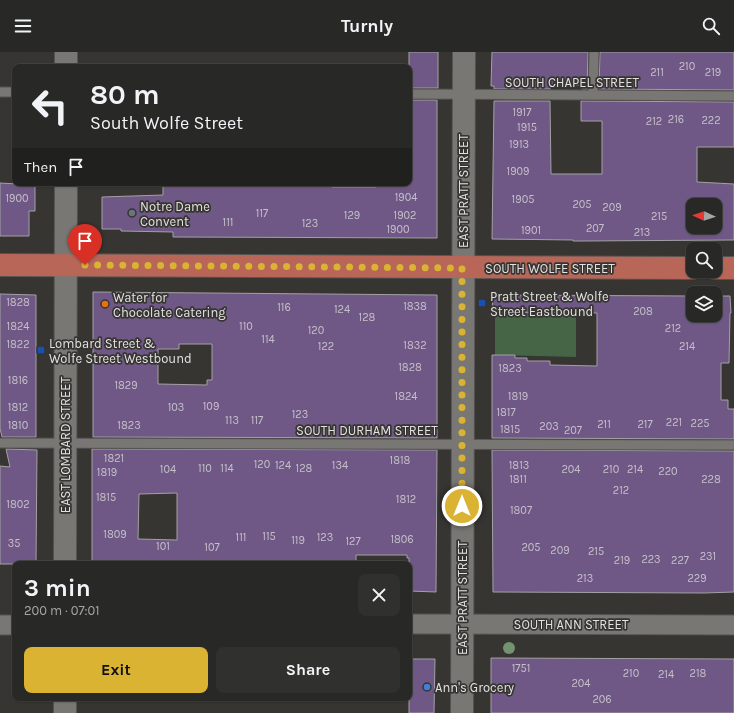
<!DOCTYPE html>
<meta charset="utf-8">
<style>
:root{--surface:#282826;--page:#30302e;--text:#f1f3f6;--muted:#a5a6a7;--line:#444443;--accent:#dbb333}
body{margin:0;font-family:Karla,sans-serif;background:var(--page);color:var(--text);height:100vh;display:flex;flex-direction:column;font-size:15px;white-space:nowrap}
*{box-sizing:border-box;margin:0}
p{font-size:13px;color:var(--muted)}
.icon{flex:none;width:22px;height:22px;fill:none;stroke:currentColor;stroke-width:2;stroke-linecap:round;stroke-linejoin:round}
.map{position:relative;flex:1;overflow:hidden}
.panel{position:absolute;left:12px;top:509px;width:400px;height:140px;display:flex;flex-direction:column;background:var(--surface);border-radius:8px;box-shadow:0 1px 3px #0004,0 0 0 1px var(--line)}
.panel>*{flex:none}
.top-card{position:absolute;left:12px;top:12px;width:400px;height:122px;border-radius:8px;box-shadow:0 1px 3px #0004,0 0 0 1px var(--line);background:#282826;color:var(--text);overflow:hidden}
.needle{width:26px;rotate:273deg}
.controls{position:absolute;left:686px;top:146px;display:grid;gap:8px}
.controls a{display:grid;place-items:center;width:36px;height:36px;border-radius:8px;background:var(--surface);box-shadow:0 1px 3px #0004,0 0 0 1px var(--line);font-size:20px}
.pin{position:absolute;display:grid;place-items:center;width:34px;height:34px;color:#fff;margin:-41px -17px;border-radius:50% 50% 50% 0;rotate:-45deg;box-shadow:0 0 4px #0007}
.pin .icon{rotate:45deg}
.me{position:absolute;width:44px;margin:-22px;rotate:0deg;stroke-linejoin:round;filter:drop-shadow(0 0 3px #0008)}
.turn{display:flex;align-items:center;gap:14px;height:84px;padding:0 12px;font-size:18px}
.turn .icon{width:52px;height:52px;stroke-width:2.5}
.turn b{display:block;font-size:28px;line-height:34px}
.then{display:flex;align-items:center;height:38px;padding:0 12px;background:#0003;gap:8px;font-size:15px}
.round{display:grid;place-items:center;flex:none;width:42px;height:42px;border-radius:8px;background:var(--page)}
.head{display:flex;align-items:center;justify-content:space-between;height:68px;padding:0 12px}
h1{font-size:24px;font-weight:700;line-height:30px}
.action{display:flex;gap:8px;margin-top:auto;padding:8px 12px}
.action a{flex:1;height:46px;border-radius:8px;background:var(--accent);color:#111;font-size:16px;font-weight:700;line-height:46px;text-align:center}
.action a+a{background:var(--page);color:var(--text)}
header{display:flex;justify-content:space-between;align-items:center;height:52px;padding:0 12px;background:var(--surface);font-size:18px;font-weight:700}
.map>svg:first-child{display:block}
.green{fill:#466546}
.building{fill:#6f5885;stroke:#a3a1a4;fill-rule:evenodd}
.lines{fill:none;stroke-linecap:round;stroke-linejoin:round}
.lane-casing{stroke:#545452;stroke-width:11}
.street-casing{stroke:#545452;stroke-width:21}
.secondary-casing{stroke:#545452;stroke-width:24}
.primary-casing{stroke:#545452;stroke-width:24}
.lane{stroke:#787774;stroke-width:9}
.street{stroke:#787774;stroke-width:19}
.secondary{stroke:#787774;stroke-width:22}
.primary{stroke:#b86658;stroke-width:22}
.tree{fill:#729270}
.route{stroke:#dbb333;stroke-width:7;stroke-dasharray:0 12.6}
.worship-dot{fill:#6b7280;stroke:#363532;stroke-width:1.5}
.transit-dot{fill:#1a4fb4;stroke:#363532;stroke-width:1.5}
.food-dot{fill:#e8710a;stroke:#363532;stroke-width:1.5}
.shop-dot{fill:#3f7fe0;stroke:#363532;stroke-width:1.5}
.labels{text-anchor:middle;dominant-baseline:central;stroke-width:3.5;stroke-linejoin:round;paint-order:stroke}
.number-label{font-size:11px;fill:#c6c0ca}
.street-label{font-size:13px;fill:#e3e2e1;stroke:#363532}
.poi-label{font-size:13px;fill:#e3e2e1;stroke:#363532;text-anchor:start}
</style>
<header><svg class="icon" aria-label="menu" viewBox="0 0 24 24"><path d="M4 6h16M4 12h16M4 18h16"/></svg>Turnly<svg class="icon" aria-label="search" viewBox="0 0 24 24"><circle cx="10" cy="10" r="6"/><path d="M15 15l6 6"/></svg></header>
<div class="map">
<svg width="734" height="661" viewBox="0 0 734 661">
<rect width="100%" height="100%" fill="#363532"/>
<path class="green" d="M 495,261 L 576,261 L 576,305 L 495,303 Z"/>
<g class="building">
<rect x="409" y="0" width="29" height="36"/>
<path d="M 492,0 L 588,0 L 587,37 L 582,37 L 582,33 L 550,33 L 550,37 L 494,37 L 494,34 L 491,34 Z"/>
<path d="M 600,0 L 734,0 L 734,38 L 599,37 Z"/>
<path d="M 409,48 L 437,48 L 437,186 L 173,185 L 173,180 L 121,179 L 121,177 L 102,177 L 102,145 L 163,143 L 163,131 L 332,131 L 332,135 L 376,135 L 376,131 L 409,131 Z"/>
<path d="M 494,49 L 550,49 L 551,122 L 602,122 L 602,69 L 581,69 L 581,49 L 734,50 L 734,95 L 697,95 L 697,130 L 734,132 L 734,188 L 583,189 L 573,189 L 573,188 L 492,187 ZM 693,153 L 715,153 L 715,175 L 693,175 Z"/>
<path d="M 0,131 L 35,133 L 35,159 L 29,159 L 29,184 L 0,184 Z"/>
<path d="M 93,240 L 437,243 L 437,386 L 93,385 ZM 179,292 L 212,292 L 212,328 L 207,328 L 207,333 L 158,332 L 158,297 L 179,297 Z"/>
<path d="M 0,242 L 36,243 L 36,385 L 2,385 L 0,376 Z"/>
<path d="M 493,243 L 693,244 L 693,263 L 715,263 L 715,244 L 730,244 L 731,261 L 730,261 L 729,311 L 721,311 L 721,348 L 728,348 L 728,357 L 734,357 L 734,387 L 492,386 L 492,303 L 515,303 L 515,306 L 527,306 L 527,309 L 550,309 L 550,313 L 597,314 L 597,261 L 492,260 Z"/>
<path d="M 6,397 L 37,398 L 36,512 L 0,512 L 0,414 L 10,415 Z"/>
<path d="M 92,397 L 437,398 L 436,540 L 409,539 L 409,506 L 407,506 L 407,503 L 356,503 L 356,512 L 92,512 ZM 177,441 L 177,488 L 138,487 L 139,442 Z"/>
<path d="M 492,398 L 734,399 L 734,540 L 704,541 L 493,540 Z"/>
<path d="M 491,606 L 734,607 L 734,661 L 491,661 Z"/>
<path d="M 409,607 L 435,607 L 434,661 L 409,661 Z"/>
</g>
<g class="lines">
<g class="lane-casing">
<g id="lane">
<path d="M 0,40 L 15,40"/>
<path d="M 409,42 L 734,44"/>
<path d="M 593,43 L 594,0"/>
<path d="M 0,391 L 734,393"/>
</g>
</g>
<g class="street-casing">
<g id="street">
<path d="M 409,572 L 734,573"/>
<path d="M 0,573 L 15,573"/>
</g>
</g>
<g class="secondary-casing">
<g id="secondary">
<path d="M 66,15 L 66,0"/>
<path d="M 65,512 L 66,131"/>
<path d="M 65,661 L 65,646"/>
<path d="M 462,661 L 464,0"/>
</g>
</g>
<g class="primary-casing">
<g id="primary">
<path d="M 0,213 L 693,216"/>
<path d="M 715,216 L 734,216"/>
</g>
</g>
<use href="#lane" class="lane"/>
<use href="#street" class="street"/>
<use href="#secondary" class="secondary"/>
<use href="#primary" class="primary"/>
</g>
<circle class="tree" cx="509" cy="596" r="6"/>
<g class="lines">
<path class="route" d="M 85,213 L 462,216 L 462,454"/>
</g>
<circle class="worship-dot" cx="132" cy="161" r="4"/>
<g class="transit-dot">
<rect x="478" y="247" width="8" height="8" rx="2"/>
<rect x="37" y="294" width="8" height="8" rx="2"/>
</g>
<circle class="food-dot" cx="105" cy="252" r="4"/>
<circle class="shop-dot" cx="427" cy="635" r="4"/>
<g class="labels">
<g class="number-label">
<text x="687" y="14">210</text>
<text x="657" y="20">211</text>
<text x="713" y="20">219</text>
<text x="522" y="60">1917</text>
<text x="676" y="67">216</text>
<text x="711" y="68">222</text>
<text x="654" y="69">212</text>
<text x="527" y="75">1915</text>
<text x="519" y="92">1913</text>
<text x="518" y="119">1909</text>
<text x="406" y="145">1904</text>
<text x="17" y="146">1900</text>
<text x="523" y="147">1905</text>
<text x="582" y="152">205</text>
<text x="612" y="155">209</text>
<text x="262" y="161">117</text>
<text x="352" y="163">129</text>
<text x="405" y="163">1902</text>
<text x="659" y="164">215</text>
<text x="228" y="170">111</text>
<text x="310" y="171">123</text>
<text x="595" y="176">207</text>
<text x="398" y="177">1900</text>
<text x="531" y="178">1901</text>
<text x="642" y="180">213</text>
<text x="18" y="250">1828</text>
<text x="415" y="254">1838</text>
<text x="284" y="255">116</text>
<text x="342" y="257">124</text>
<text x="643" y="259">208</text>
<text x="367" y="265">128</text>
<text x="18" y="274">1824</text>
<text x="246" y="274">110</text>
<text x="673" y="276">212</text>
<text x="316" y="278">120</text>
<text x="268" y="287">114</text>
<text x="18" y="292">1822</text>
<text x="415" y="293">1832</text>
<text x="326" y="294">122</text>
<text x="687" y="294">214</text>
<text x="410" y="315">1828</text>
<text x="510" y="316">1823</text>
<text x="18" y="328">1816</text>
<text x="126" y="333">1829</text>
<text x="406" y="344">1824</text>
<text x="518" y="344">1819</text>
<text x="211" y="354">109</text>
<text x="18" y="355">1812</text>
<text x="176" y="355">103</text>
<text x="506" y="360">1817</text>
<text x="300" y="362">123</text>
<text x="232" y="368">113</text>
<text x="257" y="368">117</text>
<text x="674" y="370">221</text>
<text x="700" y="371">225</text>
<text x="604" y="372">211</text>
<text x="645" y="372">217</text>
<text x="18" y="373">1810</text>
<text x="129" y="373">1823</text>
<text x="549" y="374">203</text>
<text x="510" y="377">1815</text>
<text x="573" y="378">207</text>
<text x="114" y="406">1821</text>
<text x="400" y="408">1818</text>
<text x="262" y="412">120</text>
<text x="283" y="413">124</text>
<text x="340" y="413">134</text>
<text x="519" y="413">1813</text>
<text x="205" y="416">110</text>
<text x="227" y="416">114</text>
<text x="304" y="416">128</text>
<text x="168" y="417">104</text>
<text x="571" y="417">204</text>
<text x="611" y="417">210</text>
<text x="635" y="417">214</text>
<text x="668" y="419">220</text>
<text x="107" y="420">1819</text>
<text x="518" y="427">1811</text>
<text x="711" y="427">228</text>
<text x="621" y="438">212</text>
<text x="106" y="445">1815</text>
<text x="406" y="447">1812</text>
<text x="18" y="452">1802</text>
<text x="521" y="458">1807</text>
<text x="115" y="482">1809</text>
<text x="269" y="484">115</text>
<text x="241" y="485">111</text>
<text x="325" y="485">123</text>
<text x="402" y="487">1806</text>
<text x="298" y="488">119</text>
<text x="353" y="489">127</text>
<text x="14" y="491">35</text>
<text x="163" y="494">101</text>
<text x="212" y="495">107</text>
<text x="531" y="495">205</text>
<text x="560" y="498">209</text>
<text x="596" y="499">215</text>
<text x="708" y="504">231</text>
<text x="651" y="507">223</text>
<text x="622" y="508">219</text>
<text x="680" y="508">227</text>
<text x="585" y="526">213</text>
<text x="697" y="526">229</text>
<text x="521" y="616">1751</text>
<text x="631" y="621">210</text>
<text x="698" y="621">218</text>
<text x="666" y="622">214</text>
<text x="581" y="631">204</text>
<text x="602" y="647">206</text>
</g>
<g class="street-label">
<text x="572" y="30">SOUTH CHAPEL STREET</text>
<text transform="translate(463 139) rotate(-90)">EAST PRATT STREET</text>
<text x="550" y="216">SOUTH WOLFE STREET</text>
<text x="367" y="378">SOUTH DURHAM STREET</text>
<text transform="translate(65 393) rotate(-90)">EAST LOMBARD STREET</text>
<text transform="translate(462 546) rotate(-90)">EAST PRATT STREET</text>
<text x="571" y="572">SOUTH ANN STREET</text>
</g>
<g class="poi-label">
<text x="140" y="154">Notre Dame<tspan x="140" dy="15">Convent</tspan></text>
<text x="490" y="244">Pratt Street &amp; Wolfe<tspan x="490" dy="15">Street Eastbound</tspan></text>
<text x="113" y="245">Water for<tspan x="113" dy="15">Chocolate Catering</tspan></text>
<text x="49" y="291">Lombard Street &amp;<tspan x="49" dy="15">Wolfe Street Westbound</tspan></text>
<text x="435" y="635">Ann's Grocery</text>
</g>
</g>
</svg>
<div class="controls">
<a><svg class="needle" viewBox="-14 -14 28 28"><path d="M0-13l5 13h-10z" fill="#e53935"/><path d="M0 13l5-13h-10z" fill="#a5a6a7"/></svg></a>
<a><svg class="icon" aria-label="search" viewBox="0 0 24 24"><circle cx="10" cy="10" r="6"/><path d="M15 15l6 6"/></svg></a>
<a><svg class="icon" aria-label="layers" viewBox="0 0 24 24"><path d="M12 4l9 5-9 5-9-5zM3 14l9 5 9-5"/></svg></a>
</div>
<div class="pin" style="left:85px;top:213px;background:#d93025"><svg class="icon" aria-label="arrive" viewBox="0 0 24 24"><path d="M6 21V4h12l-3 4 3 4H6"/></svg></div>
<svg class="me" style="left:462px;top:454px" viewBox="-20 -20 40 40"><circle r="17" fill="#dbb333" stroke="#fff" stroke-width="3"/><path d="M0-11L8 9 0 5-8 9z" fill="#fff"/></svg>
<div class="top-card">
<div class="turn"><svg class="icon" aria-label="left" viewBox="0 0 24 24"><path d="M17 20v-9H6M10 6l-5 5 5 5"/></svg><div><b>80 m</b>South Wolfe Street</div></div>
<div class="then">Then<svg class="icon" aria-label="arrive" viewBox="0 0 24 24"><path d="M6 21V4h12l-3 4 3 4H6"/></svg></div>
</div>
<section class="panel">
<div class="head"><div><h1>3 min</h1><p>200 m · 07:01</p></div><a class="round"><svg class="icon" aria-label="close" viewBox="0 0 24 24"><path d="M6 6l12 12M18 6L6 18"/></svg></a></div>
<div class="action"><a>Exit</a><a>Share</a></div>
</section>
</div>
